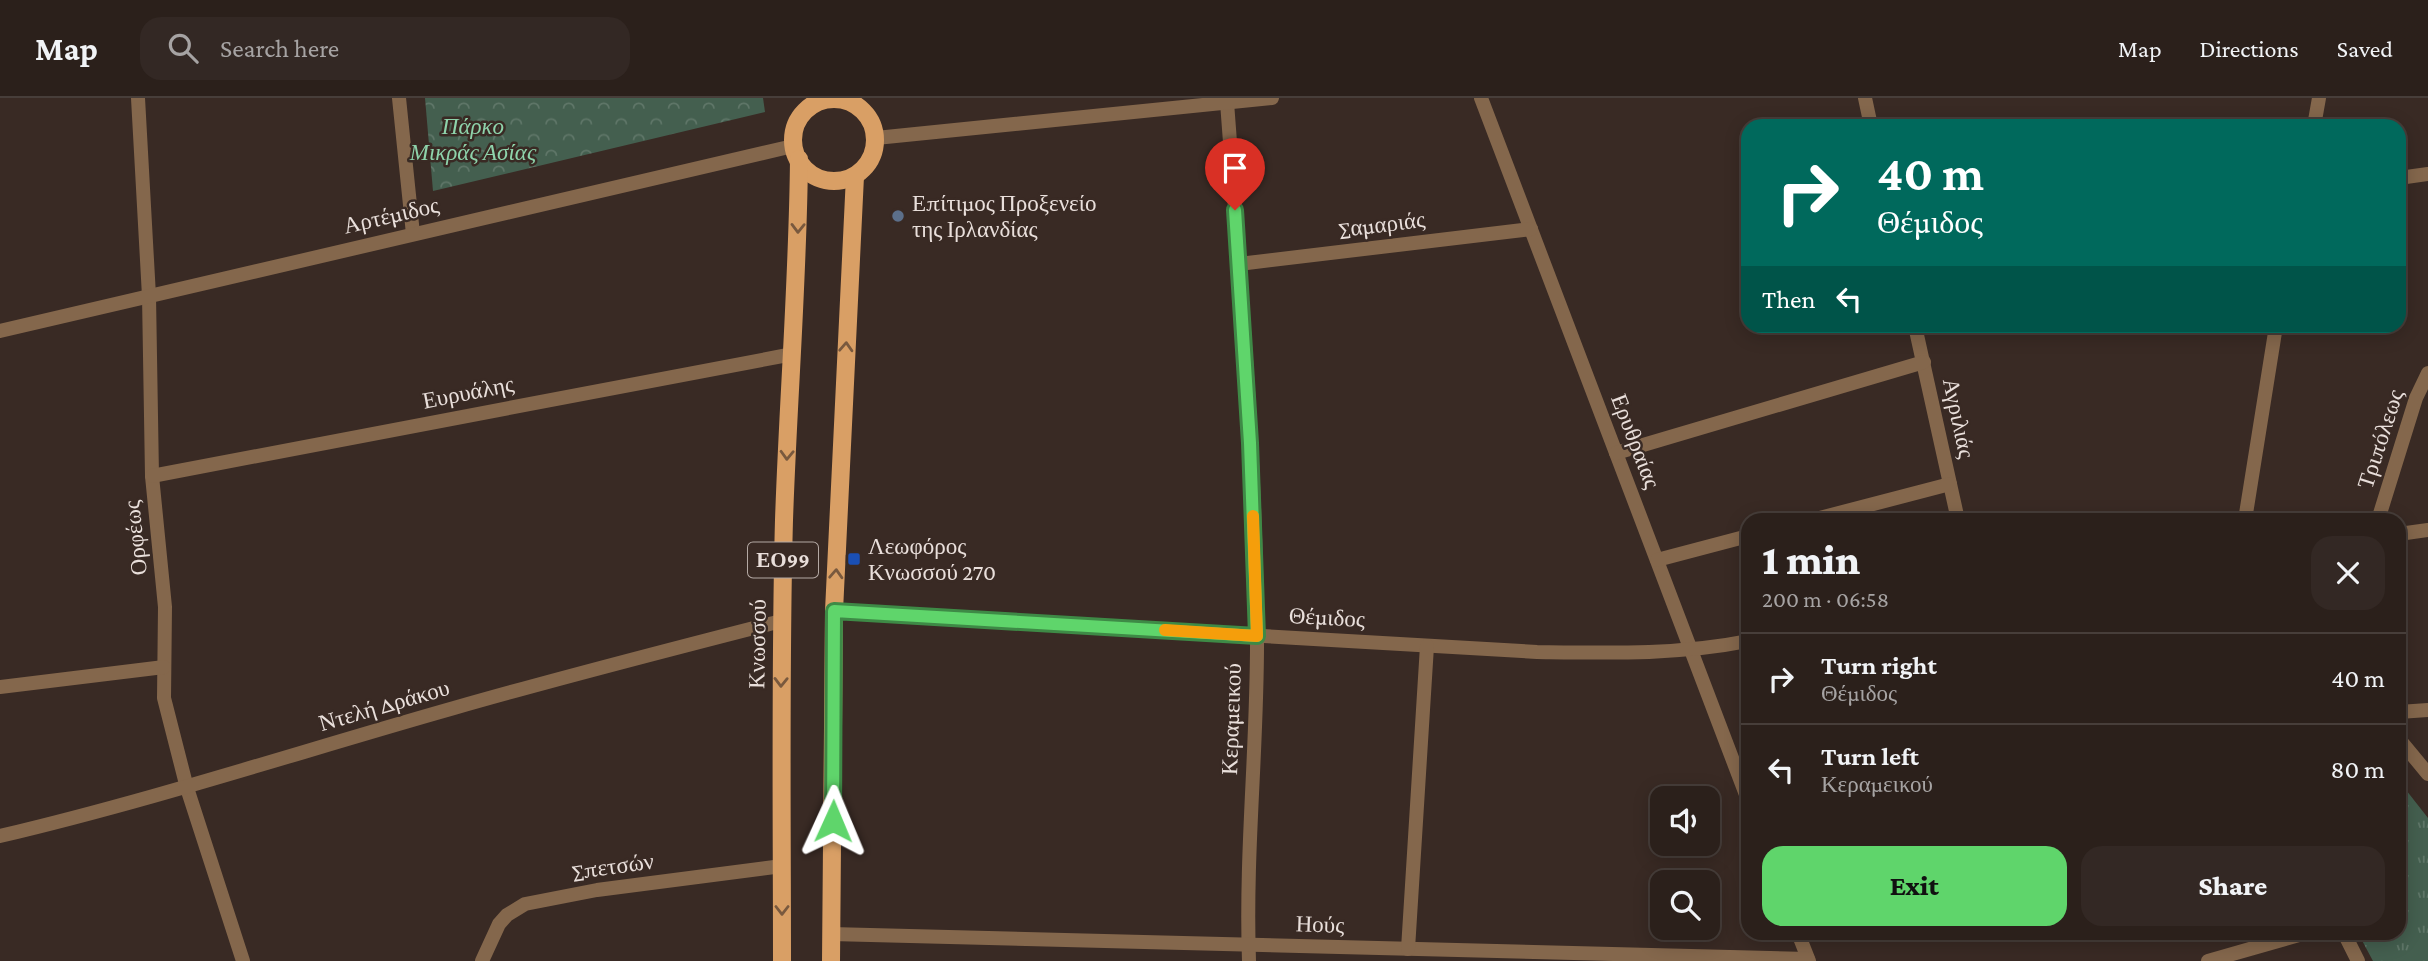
<!DOCTYPE html>
<meta charset="utf-8">
<style>
:root{--surface:#2b201b;--page:#332824;--text:#f1f3f6;--muted:#a6a3a3;--line:#473e3a;--accent:#5fd56b}
body{margin:0;font-family:"Crimson Pro",serif;background:var(--page);color:var(--text);height:100vh;display:flex;flex-direction:column;font-size:26px;white-space:nowrap}
*{box-sizing:border-box;margin:0}
p{font-size:23px;color:var(--muted)}
.icon{flex:none;width:38px;height:38px;fill:none;stroke:currentColor;stroke-width:2;stroke-linecap:round;stroke-linejoin:round}
.map{position:relative;flex:1;overflow:hidden}
.drawer{position:absolute;left:1741px;top:415px;width:665px;height:427px;display:flex;flex-direction:column;background:var(--surface);border-radius:21px;box-shadow:0 4px 18px #0003,0 0 0 2px var(--line)}
.drawer>*{flex:none}
.banner{position:absolute;left:1741px;top:21px;width:665px;height:214px;border-radius:21px;box-shadow:0 4px 18px #0003,0 0 0 2px var(--line);background:#00695c;color:#fff;overflow:hidden}
.fabs{position:absolute;left:1650px;top:688px;display:grid;gap:14px}
.fabs a{display:grid;place-items:center;width:70px;height:70px;border-radius:14px;background:var(--surface);box-shadow:0 4px 18px #0003,0 0 0 2px var(--line);font-size:35px}
.pin{position:absolute;display:grid;place-items:center;width:60px;height:60px;color:#fff;margin:-72px -30px;border-radius:50% 50% 50% 0;rotate:-45deg;box-shadow:0 0 7px #0007}
.pin .icon{rotate:45deg}
.me{position:absolute;width:77px;margin:-38px;rotate:1deg;stroke-linejoin:round;filter:drop-shadow(0 0 5px #0008)}
.turn{display:flex;align-items:center;gap:24px;height:147px;padding:0 21px;font-size:32px}
.turn .icon{width:91px;height:91px;stroke-width:2.5}
.turn b{display:block;font-size:49px;line-height:60px}
.then{display:flex;align-items:center;height:66px;padding:0 21px;background:#0003;gap:14px;font-size:26px}
.round{display:grid;place-items:center;flex:none;width:74px;height:74px;border-radius:21px;background:var(--page)}
.summary{display:flex;align-items:center;justify-content:space-between;height:119px;padding:0 21px}
h1{font-size:42px;font-weight:800;line-height:52px}
.button{display:flex;gap:14px;margin-top:auto;padding:14px 21px}
.button a{flex:1;height:80px;border-radius:21px;background:var(--accent);color:#111;font-size:28px;font-weight:800;line-height:80px;text-align:center}
.button a+a{background:var(--page);color:var(--text)}
ul{padding:0;list-style:none}
li{display:flex;align-items:center;gap:21px;height:91px;padding:0 21px;border-top:2px solid var(--line)}
li div{flex:1}
li b{display:block;font-size:26px}
li em{font-style:normal}
header{display:flex;align-items:center;gap:42px;box-sizing:border-box;height:98px;padding:0 35px;background:var(--surface);border-bottom:2px solid var(--line)}
header strong{font-size:33px}
nav{display:flex;gap:38px;margin-inline-start:auto;font-size:24px}
.search{width:490px;height:63px;background:var(--page);display:flex;align-items:center;gap:18px;box-sizing:border-box;padding:0 24px;border-radius:21px;color:var(--muted);font-size:26px}
.map>svg:first-child{display:block}
.grass{fill:url(#grass-tufts)}
.park{fill:url(#park-crowns)}
.lines{fill:none;stroke-linecap:round;stroke-linejoin:round}
.minor{stroke:#84674c;stroke-width:14}
.tertiary{stroke:#84674c;stroke-width:14}
.primary{stroke:#d99f65;stroke-width:18}
.oneway{stroke:#79593e}
.route-casing{stroke:#3e8a46;stroke-width:18}
.route{stroke:#5fd56b;stroke-width:12}
.slow{stroke:#f59e0b;stroke-width:12}
.service-dot{fill:#5c6f8a;stroke:#392a24;stroke-width:2.5}
.transit-dot{fill:#1a4fb4;stroke:#392a24;stroke-width:2.5}
.labels{text-anchor:middle;dominant-baseline:central;stroke-width:5;stroke-linejoin:round;paint-order:stroke}
.shield{fill:#392a24;stroke:#b4a9a4;stroke-width:2}
.shield-label{font-size:21px;font-weight:bold;fill:#e9dfdb}
.park-label{font-size:23px;font-style:italic;fill:#8ed3ab;stroke:#392a24}
.poi-label{font-size:23px;fill:#e9dfdb;stroke:#392a24;text-anchor:start}
.street-label{font-size:23px;fill:#e9dfdb;stroke:#392a24}
</style>
<header>
<strong>Map</strong>
<div class="search"><svg class="icon" aria-label="search" viewBox="0 0 24 24"><circle cx="10" cy="10" r="6"/><path d="M15 15l6 6"/></svg>Search here</div>
<nav><a>Map</a><a>Directions</a><a>Saved</a></nav>
</header>
<div class="map">
<svg width="2428" height="863" viewBox="0 0 2428 863">
<defs>
<pattern id="grass-tufts" width="24" height="20" patternUnits="userSpaceOnUse" patternTransform="scale(1.75)"><rect width="24" height="20" fill="#445f4f"/><path d="M3 7l-1-3M5 7V3M7 7l1-3M15 17l-1-3M17 17v-4M19 17l1-3" fill="none" stroke="#5f7668"/></pattern>
<pattern id="park-crowns" width="20" height="18" patternUnits="userSpaceOnUse" patternTransform="scale(1.75)"><rect width="20" height="18" fill="#445f4f"/><path d="M2 6a3 3 0 1 1 6 0M12 15a3 3 0 1 1 6 0" fill="none" stroke="#5f7668"/></pattern>
</defs>
<rect width="100%" height="100%" fill="#392a24"/>
<path class="grass" d="M 2399,683 L 2428,720 L 2428,863 L 2373,863 L 2358,835 L 2399,835 Z"/>
<path class="park" d="M 425,0 L 763,0 L 765,14 L 433,93 Z"/>
<g class="lines">
<g class="minor">
<path d="M 138,0 L 149,198 L 152,378 L 165,509 L 164,600 L 187,690 L 243,863"/>
<path d="M 399,0 L 413,136"/>
<path d="M 1481,0 L 1748,702"/>
<path d="M 1865,0 L 1871,28"/>
<path d="M 1227,4 C 1240,180 1256,357 1257,534 C 1258,644 1245,753 1249,863"/>
<path d="M 2314,28 L 2319,0"/>
<path d="M 2399,80 L 2428,76"/>
<path d="M 1239,166 L 1531,131"/>
<path d="M 1915,228 L 1958,422"/>
<path d="M 1616,355 L 1924,264"/>
<path d="M 152,378 L 793,256"/>
<path d="M 1812,422 L 1950,386"/>
<path d="M 2245,422 L 2276,228"/>
<path d="M 2378,422 L 2416,300 L 2428,275"/>
<path d="M 2399,436 L 2428,432"/>
<path d="M 1657,462 L 1748,438"/>
<path d="M 834,513 L 1537,554 C 1608,555 1678,557 1748,543"/>
<path d="M 0,589 L 164,569"/>
<path d="M 2399,614 L 2428,612"/>
<path d="M 2399,641 L 2428,676"/>
<path d="M 0,738 C 153,702 302,653 454,610 C 562,579 672,551 781,523"/>
<path d="M 1798,835 L 1809,863"/>
<path d="M 2344,835 L 2358,863"/>
<path d="M 831,836 L 1808,861"/>
<path d="M 1408,851 L 1427,548"/>
<path d="M 482,863 L 499,826 L 507,817 L 525,806 L 597,792 L 782,768"/>
<path d="M 2208,863 L 2306,835"/>
</g>
<g class="tertiary">
<path d="M 876,40 L 1272,0"/>
<path d="M 0,233 L 793,48"/>
</g>
<g class="primary">
<circle cx="834" cy="42" r="41"/>
<path d="M 782,863 C 782,716 780,569 784,422 C 788,302 798,182 799,61"/>
<path d="M 831,863 L 834,513 L 855,78"/>
</g>
</g>
<defs><path id="oneway-chevron" d="M-2-3.5L2.5 0L-2 3.5" fill="none" stroke-width="1.6" stroke-linecap="round" stroke-linejoin="round" transform="scale(1.75)"/></defs>
<g class="oneway">
<use href="#oneway-chevron" transform="translate(798 130) rotate(91)"/>
<use href="#oneway-chevron" transform="translate(846 249) rotate(-87)"/>
<use href="#oneway-chevron" transform="translate(787 357) rotate(92)"/>
<use href="#oneway-chevron" transform="translate(836 476) rotate(-87)"/>
<use href="#oneway-chevron" transform="translate(781 584) rotate(91)"/>
<use href="#oneway-chevron" transform="translate(782 812) rotate(90)"/>
</g>
<g class="lines">
<g class="route-casing">
<path id="route" d="M 833,723 L 834,513 L 1257,538 L 1250,345 L 1235,112"/>
</g>
<use href="#route" class="route"/>
<path class="slow" d="M 1165,532 L 1257,538 L 1253,418"/>
</g>
<circle class="service-dot" cx="898" cy="118" r="7"/>
<rect class="transit-dot" x="847" y="454" width="14" height="14" rx="3.5"/>
<g class="labels">
<rect class="shield" x="748" y="444.5" width="70" height="35" rx="5"/>
<g class="shield-label">
<text x="783" y="462">ΕΟ99</text>
</g>
<g class="park-label">
<text x="473" y="28">Πάρκο<tspan x="473" dy="26">Μικράς Ασίας</tspan></text>
</g>
<g class="poi-label">
<text x="912" y="105">Επίτιμος Προξενείο<tspan x="912" dy="26">της Ιρλανδίας</tspan></text>
<text x="868" y="448">Λεωφόρος<tspan x="868" dy="26">Κνωσσού 270</tspan></text>
</g>
<g class="street-label">
<text transform="translate(391 117) rotate(-13)">Αρτέμιδος</text>
<text transform="translate(1382 126) rotate(-7)">Σαμαριάς</text>
<text transform="translate(468 294) rotate(-11)">Ευρυάλης</text>
<text transform="translate(1959 320) rotate(78)">Αγριλιάς</text>
<text transform="translate(2380 341) rotate(-72)">Τριπόλεως</text>
<text transform="translate(1636 343) rotate(69)">Ερυθραίας</text>
<text transform="translate(135 440) rotate(-96)">Ορφέως</text>
<text transform="translate(1327 519) rotate(3)">Θέμιδος</text>
<text transform="translate(757 546) rotate(-89)">Κνωσσού</text>
<text transform="translate(384 607) rotate(-16)">Ντελή Δράκου</text>
<text transform="translate(1231 621) rotate(-88)">Κεραμεικού</text>
<text transform="translate(613 768) rotate(-8)">Σπετσών</text>
<text transform="translate(1320 826) rotate(2)">Ηούς</text>
</g>
</g>
</svg>
<div class="fabs">
<a><svg class="icon" aria-label="sound" viewBox="0 0 24 24"><path d="M4 9h4l5-4v14l-5-4H4zM17 9q2 3 0 6"/></svg></a>
<a><svg class="icon" aria-label="search" viewBox="0 0 24 24"><circle cx="10" cy="10" r="6"/><path d="M15 15l6 6"/></svg></a>
</div>
<div class="pin" style="left:1235px;top:112px;background:#d93025"><svg class="icon" aria-label="arrive" viewBox="0 0 24 24"><path d="M6 21V4h12l-3 4 3 4H6"/></svg></div>
<svg class="me" style="left:833px;top:723px" viewBox="-20 -20 40 40"><path d="M0-17L14 15 0 8-14 15z" fill="#5fd56b" stroke="#fff" stroke-width="4"/></svg>
<div class="banner">
<div class="turn"><svg class="icon" aria-label="right" viewBox="0 0 24 24"><path d="M7 20v-9h11M14 6l5 5-5 5"/></svg><div><b>40 m</b>Θέμιδος</div></div>
<div class="then">Then<svg class="icon" aria-label="left" viewBox="0 0 24 24"><path d="M17 20v-9H6M10 6l-5 5 5 5"/></svg></div>
</div>
<section class="drawer">
<div class="summary"><div><h1>1 min</h1><p>200 m · 06:58</p></div><a class="round"><svg class="icon" aria-label="close" viewBox="0 0 24 24"><path d="M6 6l12 12M18 6L6 18"/></svg></a></div>
<ul>
<li><svg class="icon" aria-label="right" viewBox="0 0 24 24"><path d="M7 20v-9h11M14 6l5 5-5 5"/></svg><div><b>Turn right</b><p>Θέμιδος</p></div><em>40 m</em></li>
<li><svg class="icon" aria-label="left" viewBox="0 0 24 24"><path d="M17 20v-9H6M10 6l-5 5 5 5"/></svg><div><b>Turn left</b><p>Κεραμεικού</p></div><em>80 m</em></li>
</ul>
<div class="button"><a>Exit</a><a>Share</a></div>
</section>
</div>
